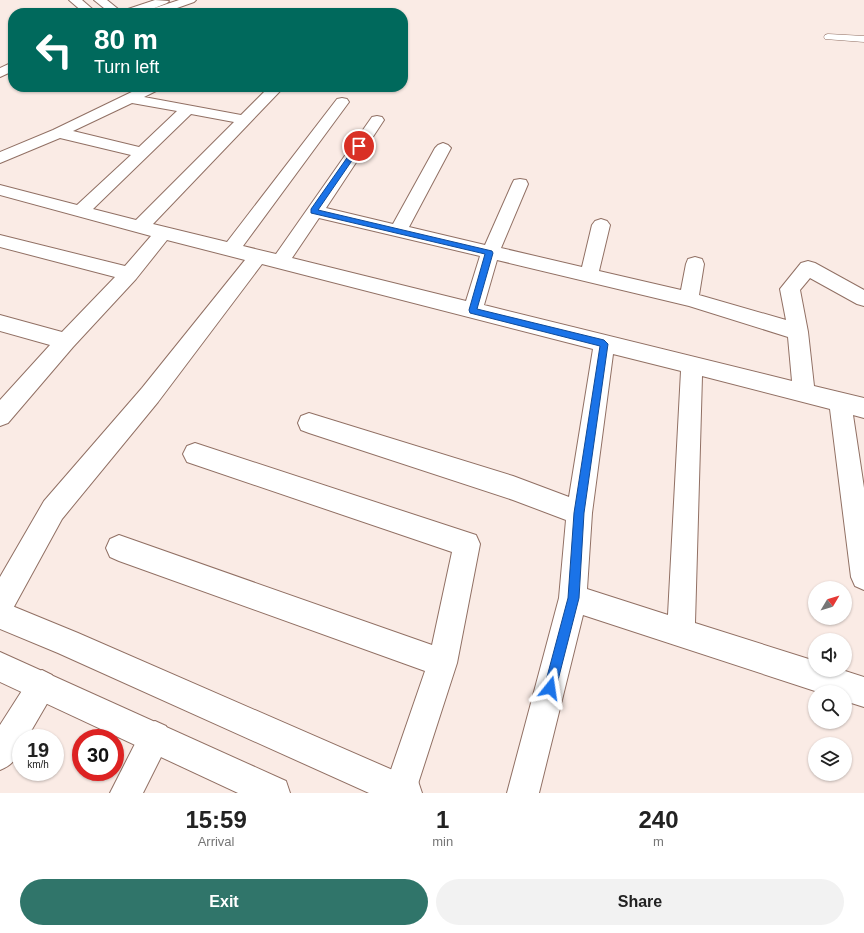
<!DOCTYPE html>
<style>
:root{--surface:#fff;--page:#f2f2f2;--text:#222;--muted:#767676;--accent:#30756a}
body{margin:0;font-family:Helvetica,sans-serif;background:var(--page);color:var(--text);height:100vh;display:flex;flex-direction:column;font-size:15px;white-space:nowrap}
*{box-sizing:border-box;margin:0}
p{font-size:13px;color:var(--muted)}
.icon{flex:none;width:22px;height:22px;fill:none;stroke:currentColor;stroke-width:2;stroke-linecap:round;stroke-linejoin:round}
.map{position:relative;height:793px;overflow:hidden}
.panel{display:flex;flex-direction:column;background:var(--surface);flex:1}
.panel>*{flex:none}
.banner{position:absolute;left:8px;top:8px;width:400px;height:84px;border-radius:16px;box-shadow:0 1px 3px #0004;background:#00695c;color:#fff;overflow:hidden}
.needle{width:26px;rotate:52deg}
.tools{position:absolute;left:808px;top:581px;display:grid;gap:8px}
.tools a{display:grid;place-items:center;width:44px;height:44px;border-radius:50%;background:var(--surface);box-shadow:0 1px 3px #0004;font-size:20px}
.speed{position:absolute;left:12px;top:729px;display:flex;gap:8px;font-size:20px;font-weight:700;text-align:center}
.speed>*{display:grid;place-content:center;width:52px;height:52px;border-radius:50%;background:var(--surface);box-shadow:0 1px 3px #0004;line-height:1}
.speed small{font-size:10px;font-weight:400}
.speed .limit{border:6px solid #d22;background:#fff;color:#111}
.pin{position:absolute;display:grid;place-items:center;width:34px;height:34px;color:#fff;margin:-17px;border:2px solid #fff;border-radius:50%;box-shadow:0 1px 4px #0007}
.me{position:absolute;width:44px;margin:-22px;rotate:15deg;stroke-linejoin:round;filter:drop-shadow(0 0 3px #0008)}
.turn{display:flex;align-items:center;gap:14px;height:84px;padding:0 20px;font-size:18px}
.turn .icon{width:52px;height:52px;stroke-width:2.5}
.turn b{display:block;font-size:28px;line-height:34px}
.eta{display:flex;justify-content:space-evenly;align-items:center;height:68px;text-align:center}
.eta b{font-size:24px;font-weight:700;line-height:28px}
.primary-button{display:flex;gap:8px;margin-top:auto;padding:8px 20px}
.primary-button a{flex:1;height:46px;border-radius:24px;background:var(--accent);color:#fff;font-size:16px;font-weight:700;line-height:46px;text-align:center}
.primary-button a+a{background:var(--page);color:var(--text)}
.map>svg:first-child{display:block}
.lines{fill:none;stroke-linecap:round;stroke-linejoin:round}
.service-casing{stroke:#917064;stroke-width:1}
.minor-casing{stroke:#917064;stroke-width:2}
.tertiary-casing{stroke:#917064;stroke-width:2}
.service{fill:#fff;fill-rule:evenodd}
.minor{fill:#fff;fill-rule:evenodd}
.tertiary{fill:#fff;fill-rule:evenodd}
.route{fill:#1a73e8;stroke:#114b97}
</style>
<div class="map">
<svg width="864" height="793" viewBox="0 0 864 793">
<rect width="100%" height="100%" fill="#faebe5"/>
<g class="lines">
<g class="service-casing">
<path id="service" d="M 828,34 L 864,36 L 864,42 L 825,39 L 824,37 L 825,35 Z"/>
</g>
<g class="minor-casing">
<g id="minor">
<path d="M 142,87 L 160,87 L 158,90 L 144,97 L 241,115 L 269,87 L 284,87 L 153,224 L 227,242 L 337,99 L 342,98 L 347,99 L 349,102 L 243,246 L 276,254 L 372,117 L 377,116 L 382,117 L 384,120 L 326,208 L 393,224 L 435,148 L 438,145 L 443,143 L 448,145 L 451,148 L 409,227 L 485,245 L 512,184 L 514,180 L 520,179 L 526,180 L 528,184 L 501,248 L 582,267 L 592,225 L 595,221 L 601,219 L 607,221 L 610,225 L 599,271 L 681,290 L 686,264 L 688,259 L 695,257 L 702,259 L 704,264 L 699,295 L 786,320 L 780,289 L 801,263 L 808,261 L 815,263 L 864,290 L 864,306 L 857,304 L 810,278 L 800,290 L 808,332 L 814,386 L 864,398 L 864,418 L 853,415 L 864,488 L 864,590 L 855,586 L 851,577 L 830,409 L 702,376 L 695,623 L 815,661 L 815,670 L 842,670 L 864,677 L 864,707 L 845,701 L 845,692 L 818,692 L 583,615 L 539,793 L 507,793 L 559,598 L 566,520 L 513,500 L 309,433 L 301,430 L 298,423 L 301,416 L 309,413 L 513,476 L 569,497 L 593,349 L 262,264 L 158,402 L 62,519 L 10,614 L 0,618 L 0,577 L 44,501 L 142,388 L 245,260 L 167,240 L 136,279 L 73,347 L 8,423 L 0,426 L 0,400 L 50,345 L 0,331 L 0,315 L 62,332 L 115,277 L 0,247 L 0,235 L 125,266 L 151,236 L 0,195 L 0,185 L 77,205 L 131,155 L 60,138 L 0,163 L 0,152 L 53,130 ZM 132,103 L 177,111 L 139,147 L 73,131 ZM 191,114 L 234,122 L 136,220 L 93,209 ZM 319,218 L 480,256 L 466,301 L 292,258 ZM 497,260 L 689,306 L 788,337 L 792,381 L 484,305 ZM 613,354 L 681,371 L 668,615 L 587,589 L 592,513 Z"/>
<path d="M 195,443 L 476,535 L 480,544 L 457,663 L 415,793 L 385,793 L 384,790 L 425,671 L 119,561 L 110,557 L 106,548 L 110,539 L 119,535 L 432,645 L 452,552 L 187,462 L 183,454 L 187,446 Z"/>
<path d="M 42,670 L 52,675 L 57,685 L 52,695 L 27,738 L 21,738 C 21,754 15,764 0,770 L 0,725 L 32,675 Z"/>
<path d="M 155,721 L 166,726 L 171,737 L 143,793 L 110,793 L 144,726 Z"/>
</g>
</g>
<g class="tertiary-casing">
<g id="tertiary">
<path d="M 69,0 L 82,0 L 97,13 L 84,13 Z"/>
<path d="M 94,0 L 107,0 L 123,13 L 110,13 Z"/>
<path d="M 155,0 L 169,1 L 167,3 L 152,9 L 179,0 L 196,0 L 194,2 L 163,13 L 145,13 L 147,11 L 140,13 L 123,13 L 125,10 Z"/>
<path d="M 13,62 L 13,71 L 0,77 L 0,68 Z"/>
<path d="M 0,601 L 78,633 L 418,781 L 422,793 L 369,793 L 58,653 L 0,629 Z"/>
<path d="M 0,652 L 286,781 L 290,793 L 238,793 L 0,682 Z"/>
</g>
</g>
<use href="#service" class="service"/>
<use href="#minor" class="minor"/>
<use href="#tertiary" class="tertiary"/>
</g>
<path class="route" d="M 356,145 L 362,146 L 318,210 L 492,251 L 493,253 L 477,309 L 604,340 L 608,344 L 584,513 L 579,598 L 556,688 L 554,692 L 550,694 L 545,692 L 544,688 L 568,598 L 574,513 L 600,346 L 470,313 L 469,310 L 485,254 L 311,213 L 311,209 Z"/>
</svg>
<div class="tools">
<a><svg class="needle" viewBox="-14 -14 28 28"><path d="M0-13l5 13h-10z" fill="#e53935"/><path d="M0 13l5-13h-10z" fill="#767676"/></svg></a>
<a><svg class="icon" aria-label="sound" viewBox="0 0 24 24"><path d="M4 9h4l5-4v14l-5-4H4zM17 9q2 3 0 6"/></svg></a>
<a><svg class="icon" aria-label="search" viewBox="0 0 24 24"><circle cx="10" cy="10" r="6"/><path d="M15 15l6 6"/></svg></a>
<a><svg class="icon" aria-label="layers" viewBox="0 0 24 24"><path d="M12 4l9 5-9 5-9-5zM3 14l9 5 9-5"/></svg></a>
</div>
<div class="speed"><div>19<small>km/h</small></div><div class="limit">30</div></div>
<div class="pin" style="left:359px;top:146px;background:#d93025"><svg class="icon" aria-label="arrive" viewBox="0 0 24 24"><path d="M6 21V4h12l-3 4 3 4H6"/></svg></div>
<svg class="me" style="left:550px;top:688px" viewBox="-20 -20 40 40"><path d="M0-17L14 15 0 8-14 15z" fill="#1a73e8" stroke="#fff" stroke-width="4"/></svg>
<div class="banner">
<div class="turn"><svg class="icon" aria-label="left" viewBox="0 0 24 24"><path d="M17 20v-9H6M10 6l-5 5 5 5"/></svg><div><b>80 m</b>Turn left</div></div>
</div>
</div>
<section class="panel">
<div class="eta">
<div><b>15:59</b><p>Arrival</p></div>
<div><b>1</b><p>min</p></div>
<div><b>240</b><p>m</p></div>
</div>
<div class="primary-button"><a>Exit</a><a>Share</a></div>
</section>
